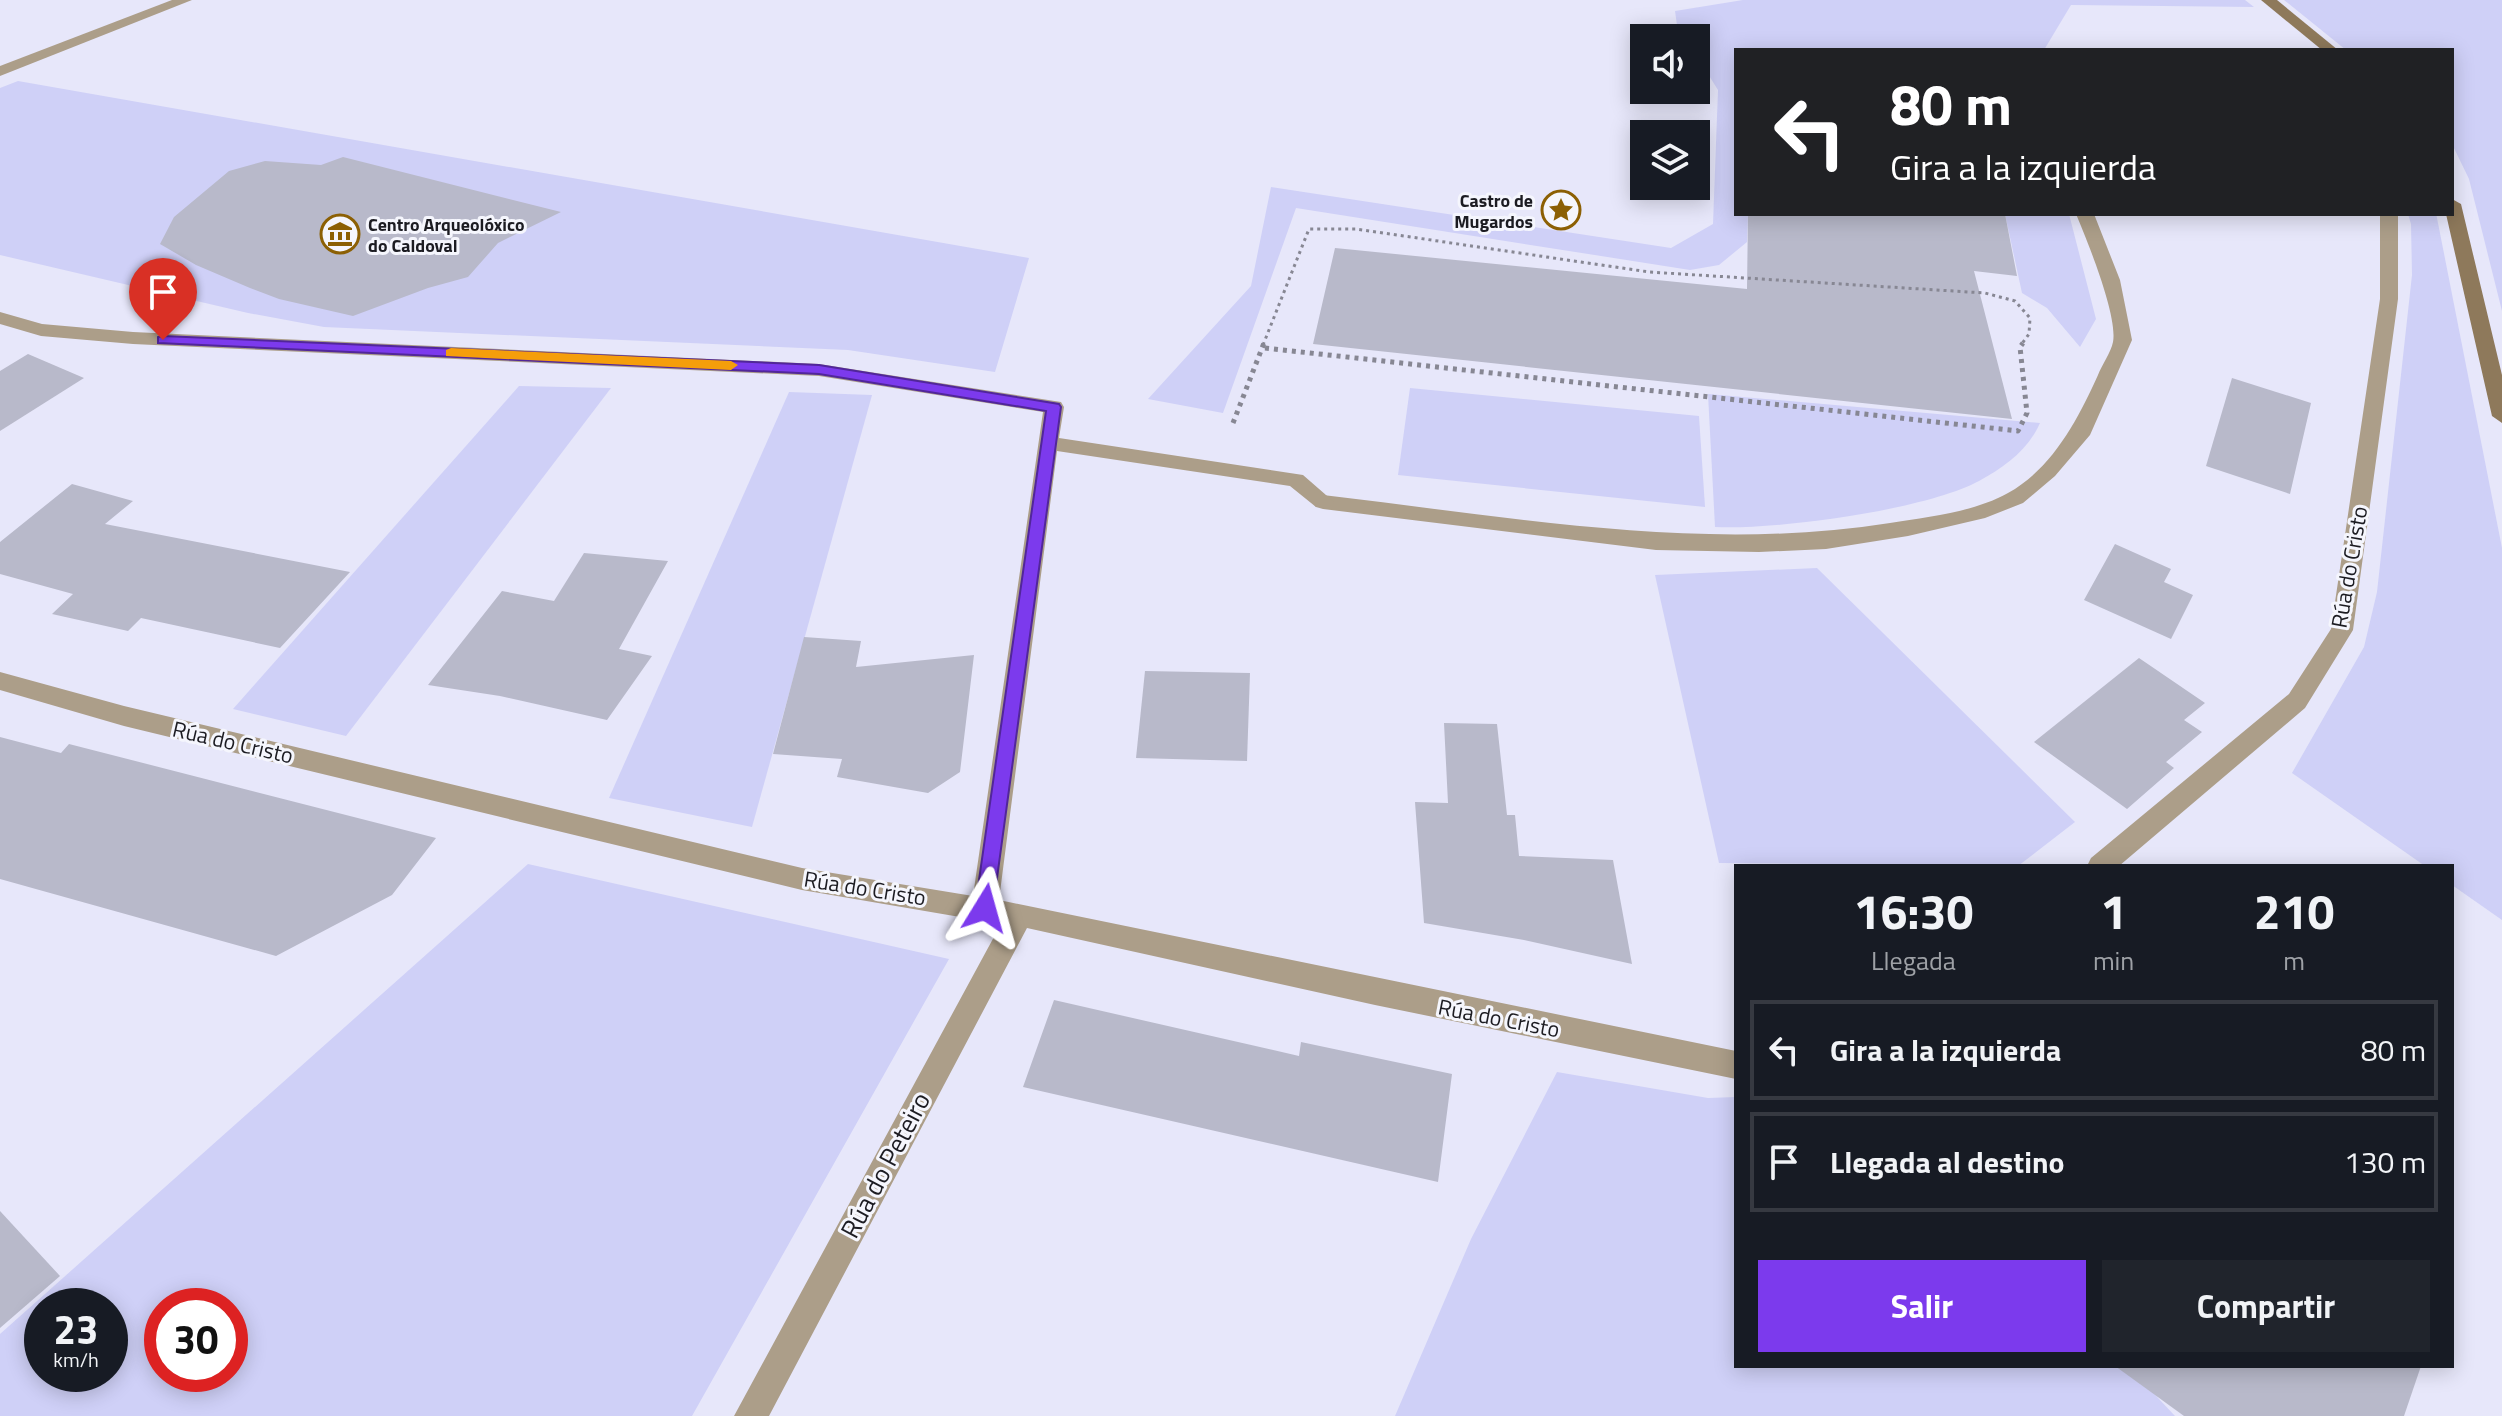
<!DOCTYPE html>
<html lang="es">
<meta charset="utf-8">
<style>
:root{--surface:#171b24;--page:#20242c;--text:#f1f3f6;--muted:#9ea1a6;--line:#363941;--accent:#7c3aed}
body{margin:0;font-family:"Titillium Web",sans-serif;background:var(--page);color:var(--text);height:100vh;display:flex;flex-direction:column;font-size:30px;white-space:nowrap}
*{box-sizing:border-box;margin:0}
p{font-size:26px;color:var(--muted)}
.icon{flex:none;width:44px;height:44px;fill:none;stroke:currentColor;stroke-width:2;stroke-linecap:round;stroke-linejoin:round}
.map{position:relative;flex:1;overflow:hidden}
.sheet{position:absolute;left:1734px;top:864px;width:720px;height:504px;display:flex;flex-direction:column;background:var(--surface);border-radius:0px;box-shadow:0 4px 20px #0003}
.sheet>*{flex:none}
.top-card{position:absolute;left:1734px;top:48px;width:720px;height:168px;border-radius:0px;box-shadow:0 4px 20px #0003;background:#202124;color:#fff;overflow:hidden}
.buttons{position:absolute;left:1630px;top:24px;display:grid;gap:16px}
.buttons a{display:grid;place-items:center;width:80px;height:80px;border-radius:0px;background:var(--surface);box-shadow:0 4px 20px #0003;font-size:40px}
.speed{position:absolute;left:24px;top:1288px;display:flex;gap:16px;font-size:40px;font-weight:700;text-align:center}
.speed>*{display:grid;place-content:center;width:104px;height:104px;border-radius:50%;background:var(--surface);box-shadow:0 4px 20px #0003;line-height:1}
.speed small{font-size:20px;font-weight:400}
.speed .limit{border:12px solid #d22;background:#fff;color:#111}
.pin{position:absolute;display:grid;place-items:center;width:68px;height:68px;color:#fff;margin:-82px -34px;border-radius:50% 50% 50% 0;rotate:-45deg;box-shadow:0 0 8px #0007}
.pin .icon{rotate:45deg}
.me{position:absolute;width:88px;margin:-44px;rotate:8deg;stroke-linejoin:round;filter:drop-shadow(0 0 6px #0008)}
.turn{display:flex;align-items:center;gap:28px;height:168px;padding:0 24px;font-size:36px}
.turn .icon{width:104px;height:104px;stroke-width:2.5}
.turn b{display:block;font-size:56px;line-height:68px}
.eta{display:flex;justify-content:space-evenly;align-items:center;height:136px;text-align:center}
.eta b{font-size:48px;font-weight:700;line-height:56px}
.cta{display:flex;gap:16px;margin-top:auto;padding:16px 24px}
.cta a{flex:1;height:92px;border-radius:0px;background:var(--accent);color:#fff;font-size:32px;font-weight:700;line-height:92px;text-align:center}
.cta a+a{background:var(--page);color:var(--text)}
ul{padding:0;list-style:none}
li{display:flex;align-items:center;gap:24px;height:100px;margin:0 16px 12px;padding:0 8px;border:4px solid var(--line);border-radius:0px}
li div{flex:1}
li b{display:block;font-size:30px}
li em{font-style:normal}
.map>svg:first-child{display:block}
.green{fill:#cfd0f7;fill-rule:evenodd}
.building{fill:#b8b9ca}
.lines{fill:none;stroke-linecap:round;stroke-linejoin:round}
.path-far1{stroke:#878793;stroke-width:3;stroke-dasharray:3 4;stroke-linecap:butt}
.path{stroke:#878793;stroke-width:5;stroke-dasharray:4 5;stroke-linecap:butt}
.lane{fill:#ac9e89;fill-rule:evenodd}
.street{fill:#ac9e89;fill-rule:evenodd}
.secondary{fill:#8e795b;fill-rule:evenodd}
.route{fill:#7c3aed;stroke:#51269a;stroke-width:2}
.slow{fill:#f59e0b}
.labels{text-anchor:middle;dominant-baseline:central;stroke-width:6;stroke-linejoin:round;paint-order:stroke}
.far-poi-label{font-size:18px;font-weight:bold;fill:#1c1c22;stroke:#f5f6fd;text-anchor:end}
.street-label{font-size:22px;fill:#1c1c22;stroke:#f5f6fd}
.near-street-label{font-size:26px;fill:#1c1c22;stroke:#f5f6fd}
</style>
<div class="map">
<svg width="2502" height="1416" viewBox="0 0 2502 1416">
<rect width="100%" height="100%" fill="#e7e7fa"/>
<g class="green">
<path d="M 1743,0 L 2245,0 L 2254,7 L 2071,5 L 2044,50 L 1736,50 L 1736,214 L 1748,214 L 1747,242 L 1719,265 L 1690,270 L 1296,208 L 1223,413 L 1148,399 L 1251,286 L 1271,187 L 1671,248 L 1713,224 L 1718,90 L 1696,55 L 1696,38 L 1685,38 L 1677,25 L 1675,11 Z"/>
<path d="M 2284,0 L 2502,0 L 2502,311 L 2469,179 L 2452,144 L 2452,50 L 2346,50 Z"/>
<path d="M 18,81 L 1029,258 L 995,372 L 848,350 L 324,327 L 248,313 L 0,255 L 0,88 Z"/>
<path d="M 2005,214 L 2069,214 L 2096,319 L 2080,347 L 2047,308 L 2022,293 Z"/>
<path d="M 2408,214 L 2436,214 L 2437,218 L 2502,548 L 2502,920 L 2452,885 L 2452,866 L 2425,866 L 2292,773 L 2364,647 L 2377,592 L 2412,275 L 2411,224 Z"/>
<path d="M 519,386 L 611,388 L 346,736 L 233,709 Z"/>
<path d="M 1410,388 L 1699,416 L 1705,507 L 1398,475 Z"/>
<path d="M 789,392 L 872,395 L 752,827 L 609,798 Z"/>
<path d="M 1708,394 L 2040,423 C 2028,450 2005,467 1979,481 C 1925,510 1777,530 1715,527 Z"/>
<path d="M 1817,568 L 2075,822 L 2018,866 L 1719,863 L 1655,575 Z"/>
<path d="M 528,864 L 949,959 L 692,1416 L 0,1416 L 0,1334 ZM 42,1306 L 110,1306 L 110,1374 L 42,1374 ZM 162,1306 L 230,1306 L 230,1374 L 162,1374 Z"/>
<path d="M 1557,1072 L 1708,1098 L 1736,1097 L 1736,1366 L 2128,1366 L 2175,1416 L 1395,1416 L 1471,1239 Z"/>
</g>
<g class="building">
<path d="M 343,157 L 561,212 L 498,243 L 468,277 L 428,288 L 353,316 L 279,299 L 250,288 L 196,265 L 160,244 L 174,217 L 229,171 L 265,161 L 321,165 Z"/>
<path d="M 1748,214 L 2005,214 L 2017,276 L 1974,271 L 2012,419 L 1313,344 L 1335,248 L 1747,289 Z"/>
<path d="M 28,354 L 84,378 L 0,431 L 0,371 Z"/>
<path d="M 2232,378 L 2311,403 L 2290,494 L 2206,466 Z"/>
<path d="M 72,484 L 133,501 L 105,524 L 350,572 L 280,648 L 141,618 L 128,631 L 52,614 L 73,594 L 0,574 L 0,542 Z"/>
<path d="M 2115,544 L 2171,569 L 2164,582 L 2193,595 L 2171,639 L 2084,600 Z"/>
<path d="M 584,553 L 668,561 L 619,649 L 652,656 L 607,720 L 500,696 L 428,685 L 502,591 L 554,601 Z"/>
<path d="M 804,637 L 861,641 L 856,667 L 974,655 L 960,772 L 928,793 L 837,777 L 842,759 L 773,754 Z"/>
<path d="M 2139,658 L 2205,703 L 2184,720 L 2202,732 L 2166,762 L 2174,768 L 2127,809 L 2034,742 Z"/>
<path d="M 1145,671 L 1250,673 L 1247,761 L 1136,758 Z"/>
<path d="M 1444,723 L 1497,724 L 1507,815 L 1515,815 L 1519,856 L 1613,860 L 1632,964 L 1524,940 L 1424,923 L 1415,802 L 1448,803 Z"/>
<path d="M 0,737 L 61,753 L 69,744 L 436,838 L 392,895 L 276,956 L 0,879 Z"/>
<path d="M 1054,1000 L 1299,1056 L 1301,1042 L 1452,1074 L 1438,1182 L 1023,1087 Z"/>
<path d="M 0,1211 L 60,1276 L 0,1328 Z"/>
<path d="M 2115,1366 L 2421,1366 L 2404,1416 L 2184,1416 Z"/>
</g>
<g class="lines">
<path class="path-far1" d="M 1263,345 L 1309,229 L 1356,229 L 1649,272 L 1985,293 L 2015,301 L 2030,318 L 2029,334 L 2021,345"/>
<g class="path">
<path d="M 1265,348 L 2018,431 L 2027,413 L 2020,347 L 2023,343"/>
<path d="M 1233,423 L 1264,343"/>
</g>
<path class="lane" d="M 2076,214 L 2094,214 L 2120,280 L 2132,340 L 2090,435 L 2055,476 L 2023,503 L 1985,518 L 1908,536 L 1826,549 L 1759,552 L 1656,550 L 1323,509 L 1316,507 L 1312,502 L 1316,497 L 1323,495 C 1512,517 1701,553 1890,523 C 1928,517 1974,512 2008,493 C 2053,468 2078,419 2098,375 C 2102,365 2111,352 2113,342 C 2118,316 2087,240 2076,214 Z"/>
<g class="street">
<path d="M 172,0 L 192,0 L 0,76 L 0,66 Z"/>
<path d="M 2380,214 L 2398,214 L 2398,299 L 2353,630 L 2305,708 L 2119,866 L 2087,866 L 2091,858 L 2289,694 L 2331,629 L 2380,299 Z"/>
<path d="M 0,312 L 42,324 L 133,332 L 819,364 L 1061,402 L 1064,407 L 1059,438 L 1303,475 L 1334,502 L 1330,507 L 1316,507 L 1290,486 L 1057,451 L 999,900 L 1736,1051 L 1736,1079 L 1375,1005 L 1027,928 L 769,1416 L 734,1416 L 1001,924 L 802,890 L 124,726 L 0,690 L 0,672 L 124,706 L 802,868 L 973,896 L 1043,412 L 819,376 L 133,344 L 41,336 L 0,324 Z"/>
</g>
<g class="secondary">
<path d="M 2261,0 L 2277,0 L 2338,50 L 2322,50 Z"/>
<path d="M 2452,199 L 2461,204 L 2502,375 L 2502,423 L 2492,416 L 2446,214 L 2452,214 Z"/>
</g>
</g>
<path class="route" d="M 163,336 L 819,365 L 1059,404 L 1061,407 L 992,915 L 985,917 L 978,915 L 975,908 L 1046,411 L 819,374 L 158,343 L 158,337 Z"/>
<path class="slow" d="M 451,348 L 731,361 L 738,365 L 731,370 L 446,356 L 446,350 Z"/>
<defs>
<g id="sight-ring" transform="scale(2)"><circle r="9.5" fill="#f5f6fd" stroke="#8c6004" stroke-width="1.5"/><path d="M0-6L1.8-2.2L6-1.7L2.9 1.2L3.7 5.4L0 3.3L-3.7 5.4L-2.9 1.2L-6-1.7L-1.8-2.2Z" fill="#8c6004"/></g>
<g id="museum-ring" transform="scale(2)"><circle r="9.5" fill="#f5f6fd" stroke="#8c6004" stroke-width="1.5"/><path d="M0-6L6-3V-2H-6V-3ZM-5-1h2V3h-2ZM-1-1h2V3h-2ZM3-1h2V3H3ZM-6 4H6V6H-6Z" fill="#8c6004"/></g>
</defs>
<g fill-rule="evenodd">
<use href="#sight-ring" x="1561" y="210"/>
<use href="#museum-ring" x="340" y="234"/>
</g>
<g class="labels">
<g class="far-poi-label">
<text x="1533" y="200">Castro de<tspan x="1533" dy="21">Mugardos</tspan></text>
<text x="368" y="224" text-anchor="start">Centro Arqueolóxico<tspan x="368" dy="21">do Caldoval</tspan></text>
</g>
<g class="street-label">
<text transform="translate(2349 567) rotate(-80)">Rúa do Cristo</text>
<text transform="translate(233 742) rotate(13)">Rúa do Cristo</text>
<text transform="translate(865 888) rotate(9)">Rúa do Cristo</text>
<text transform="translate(1499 1018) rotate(11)">Rúa do Cristo</text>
</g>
<g class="near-street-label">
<text transform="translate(885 1165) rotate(-62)">Rúa do Peteiro</text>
</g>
</g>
</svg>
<div class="buttons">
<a><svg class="icon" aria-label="sound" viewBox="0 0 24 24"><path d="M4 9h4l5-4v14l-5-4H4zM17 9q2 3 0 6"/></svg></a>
<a><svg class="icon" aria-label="layers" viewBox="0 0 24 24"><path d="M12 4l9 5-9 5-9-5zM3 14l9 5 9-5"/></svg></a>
</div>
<div class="speed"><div>23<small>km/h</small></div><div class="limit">30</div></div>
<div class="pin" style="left:163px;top:340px;background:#d93025"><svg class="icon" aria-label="arrive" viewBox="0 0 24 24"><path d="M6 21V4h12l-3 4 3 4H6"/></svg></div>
<svg class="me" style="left:985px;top:908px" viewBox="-20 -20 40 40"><path d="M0-17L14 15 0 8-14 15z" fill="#7c3aed" stroke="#fff" stroke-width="4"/></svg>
<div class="top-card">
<div class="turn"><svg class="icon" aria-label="left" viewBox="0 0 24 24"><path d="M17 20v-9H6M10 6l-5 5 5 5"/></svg><div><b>80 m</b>Gira a la izquierda</div></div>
</div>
<section class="sheet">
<div class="eta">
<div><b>16:30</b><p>Llegada</p></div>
<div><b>1</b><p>min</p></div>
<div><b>210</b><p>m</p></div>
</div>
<ul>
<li><svg class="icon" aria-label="left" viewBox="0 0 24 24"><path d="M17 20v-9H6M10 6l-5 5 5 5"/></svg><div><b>Gira a la izquierda</b></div><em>80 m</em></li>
<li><svg class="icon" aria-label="arrive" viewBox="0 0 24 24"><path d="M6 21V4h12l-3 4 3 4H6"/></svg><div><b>Llegada al destino</b></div><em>130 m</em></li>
</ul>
<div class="cta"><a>Salir</a><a>Compartir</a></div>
</section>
</div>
